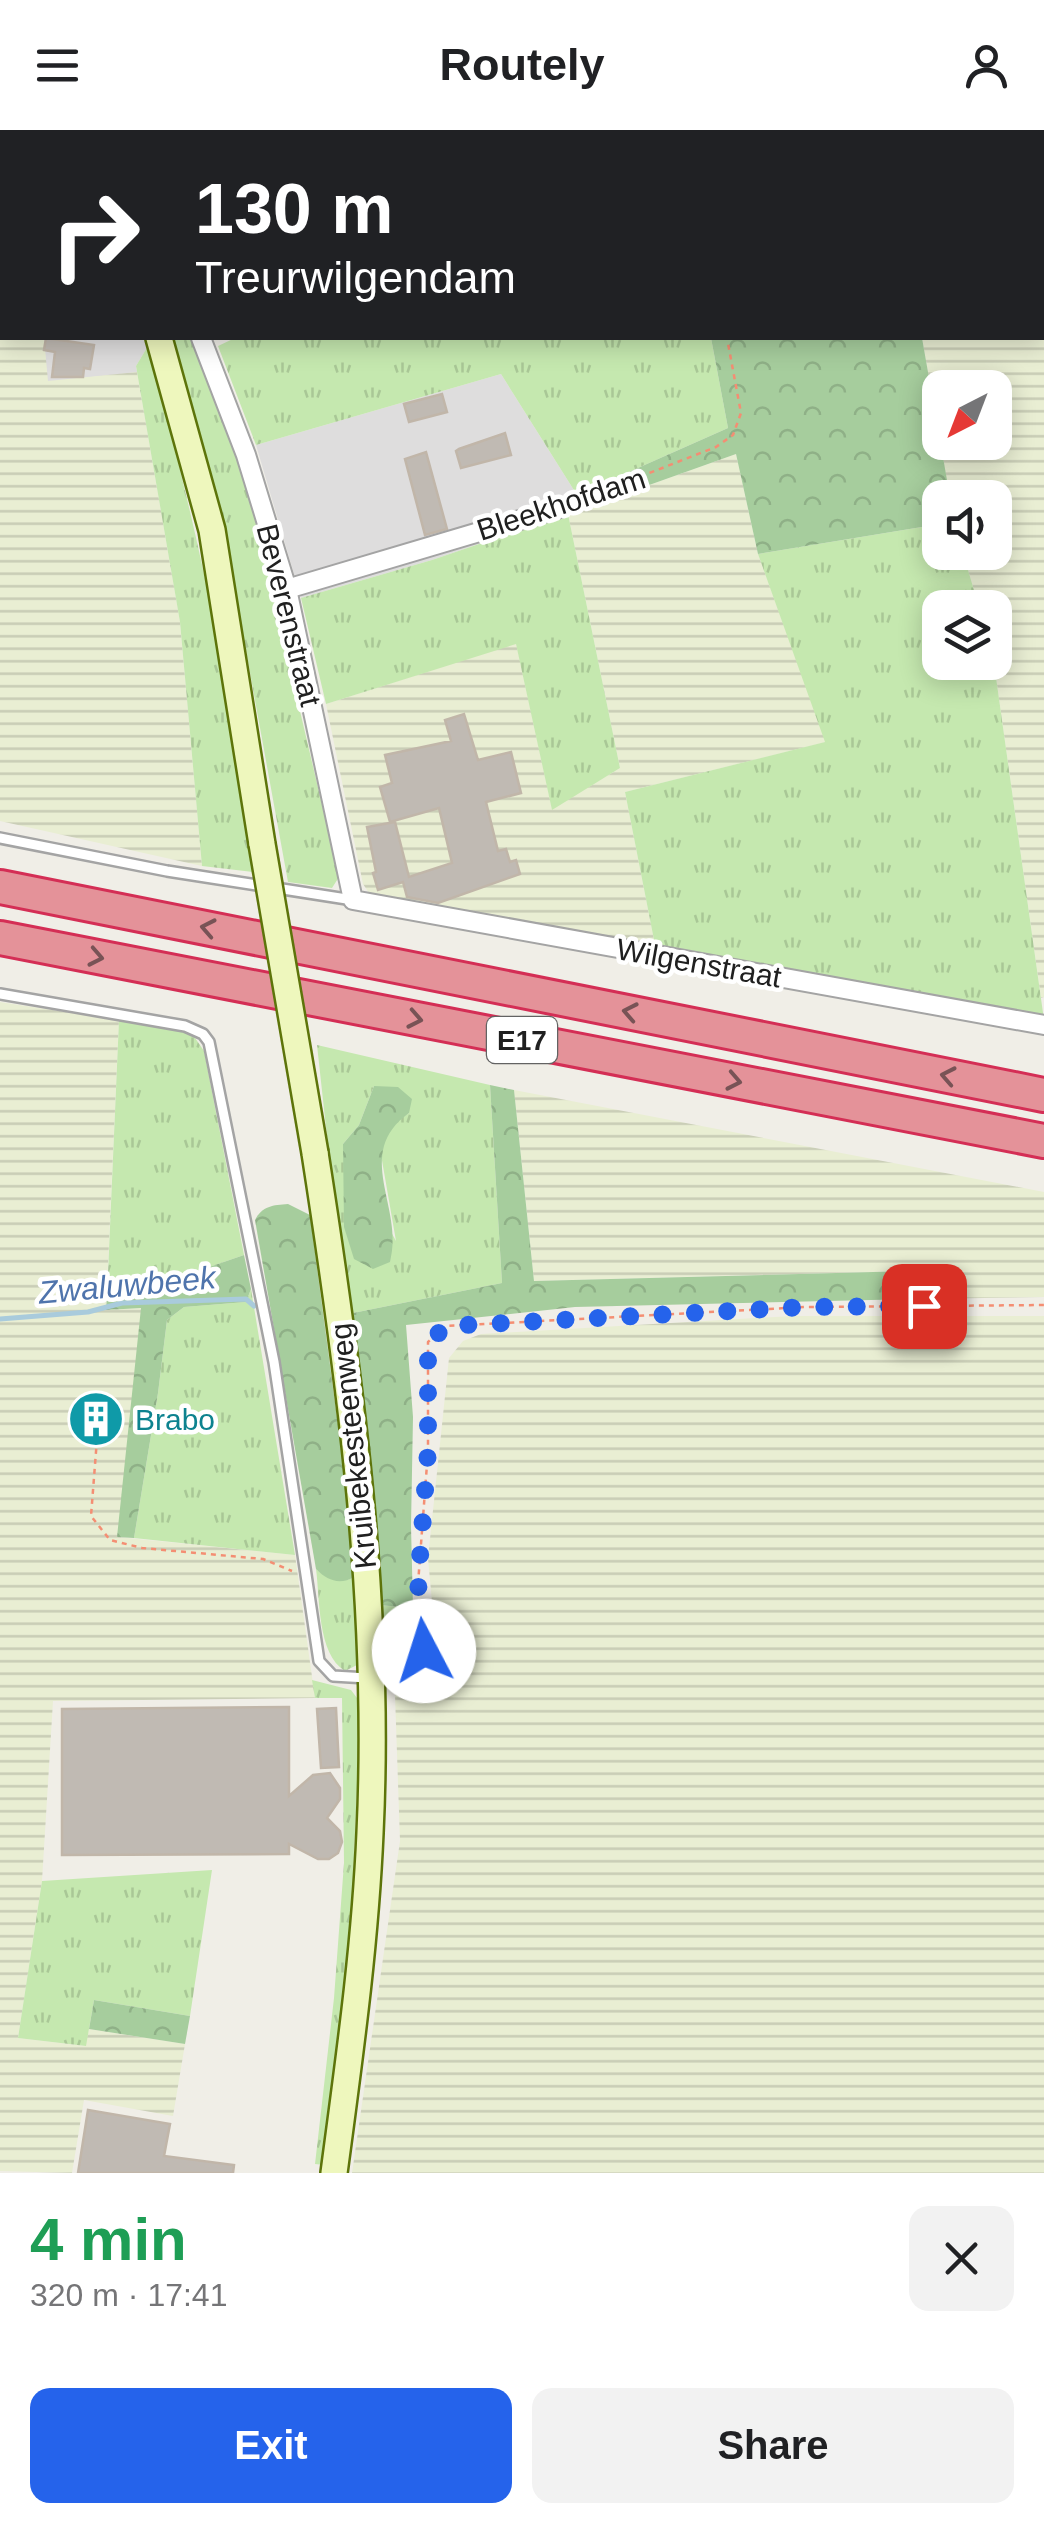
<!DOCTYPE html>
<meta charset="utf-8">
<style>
:root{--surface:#fff;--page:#f2f2f2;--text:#202124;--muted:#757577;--accent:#2563eb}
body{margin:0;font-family:Arial,sans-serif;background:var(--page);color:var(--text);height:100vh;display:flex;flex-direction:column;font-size:38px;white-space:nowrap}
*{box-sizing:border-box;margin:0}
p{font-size:32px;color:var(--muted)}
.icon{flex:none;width:55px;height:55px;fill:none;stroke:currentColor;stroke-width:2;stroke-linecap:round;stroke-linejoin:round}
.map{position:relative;height:2043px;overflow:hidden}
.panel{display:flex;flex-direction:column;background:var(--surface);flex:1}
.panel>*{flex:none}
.banner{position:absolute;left:0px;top:0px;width:1045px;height:210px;box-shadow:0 5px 25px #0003;background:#202124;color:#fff;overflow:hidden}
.needle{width:65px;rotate:222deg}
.controls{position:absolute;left:922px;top:240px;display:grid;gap:20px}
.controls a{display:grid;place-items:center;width:90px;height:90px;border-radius:20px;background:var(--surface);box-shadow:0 5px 25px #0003;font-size:50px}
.pin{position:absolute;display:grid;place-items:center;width:85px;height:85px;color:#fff;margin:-42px;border-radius:20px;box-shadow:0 5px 15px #0006}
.me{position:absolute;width:110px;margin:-55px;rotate:355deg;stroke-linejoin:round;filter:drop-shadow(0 0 8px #0008)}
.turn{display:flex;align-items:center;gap:35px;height:210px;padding:0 30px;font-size:45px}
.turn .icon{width:130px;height:130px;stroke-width:2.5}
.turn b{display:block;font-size:70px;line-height:85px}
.round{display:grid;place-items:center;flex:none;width:105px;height:105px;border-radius:20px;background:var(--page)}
.overview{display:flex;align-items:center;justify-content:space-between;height:170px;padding:0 30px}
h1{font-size:60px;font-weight:700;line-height:75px;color:#1e9e55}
.primary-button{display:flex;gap:20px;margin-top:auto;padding:20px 30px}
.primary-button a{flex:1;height:115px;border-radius:20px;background:var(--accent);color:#fff;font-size:40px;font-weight:700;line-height:115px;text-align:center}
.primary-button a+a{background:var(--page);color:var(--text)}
header{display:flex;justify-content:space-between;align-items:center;height:130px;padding:0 30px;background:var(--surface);font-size:45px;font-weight:700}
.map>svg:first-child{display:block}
.residential{fill:#dedddd}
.farmland{fill:url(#farmland-rules)}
.grass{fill:url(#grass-tufts);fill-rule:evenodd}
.forest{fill:url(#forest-crowns)}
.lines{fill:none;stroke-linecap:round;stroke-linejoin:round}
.stream{stroke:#a9cbdc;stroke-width:5}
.building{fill:#c0bab3;stroke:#c1b6a9;stroke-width:2.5}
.lane-casing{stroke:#a4a4a4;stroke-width:14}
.street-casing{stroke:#a4a4a4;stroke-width:22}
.secondary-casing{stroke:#5d740a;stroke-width:30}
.highway-casing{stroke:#d42e55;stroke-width:38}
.path{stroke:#f48e73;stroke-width:2.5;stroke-dasharray:5 5;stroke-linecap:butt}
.lane{stroke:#fff;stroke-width:9}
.street{stroke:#fff;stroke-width:18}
.secondary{stroke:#eef7bd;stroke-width:25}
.highway{stroke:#e49299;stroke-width:32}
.secondary-bridge-casing{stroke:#5d740a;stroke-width:30;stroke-linecap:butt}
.secondary-bridge{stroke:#eef7bd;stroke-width:25}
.oneway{stroke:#785356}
.route{stroke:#2563eb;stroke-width:18;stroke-dasharray:0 32.4}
.labels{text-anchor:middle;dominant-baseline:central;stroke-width:9;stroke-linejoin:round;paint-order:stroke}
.shield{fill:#fff;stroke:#636363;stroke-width:2.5}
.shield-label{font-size:28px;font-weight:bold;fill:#202020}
.street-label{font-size:30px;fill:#202020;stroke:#fff}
.culture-label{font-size:30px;fill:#0d838f;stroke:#fff;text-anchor:start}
.water-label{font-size:32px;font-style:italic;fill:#4f74ac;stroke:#fff}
</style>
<header><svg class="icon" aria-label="menu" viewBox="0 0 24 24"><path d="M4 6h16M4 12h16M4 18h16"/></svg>Routely<svg class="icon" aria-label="person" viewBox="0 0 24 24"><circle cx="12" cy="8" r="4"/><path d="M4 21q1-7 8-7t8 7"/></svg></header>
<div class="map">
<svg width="1044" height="2043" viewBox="0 0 1044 2043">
<defs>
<pattern id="farmland-rules" width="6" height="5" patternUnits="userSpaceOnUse" patternTransform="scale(2.5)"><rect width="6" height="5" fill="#e9eed3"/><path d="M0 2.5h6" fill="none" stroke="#c8ccb5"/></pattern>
<pattern id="grass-tufts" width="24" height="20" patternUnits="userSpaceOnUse" patternTransform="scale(2.5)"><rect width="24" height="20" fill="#c5e8af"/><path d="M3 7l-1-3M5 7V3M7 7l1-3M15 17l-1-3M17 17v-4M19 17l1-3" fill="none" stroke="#a9c796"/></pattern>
<pattern id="forest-crowns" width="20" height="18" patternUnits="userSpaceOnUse" patternTransform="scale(2.5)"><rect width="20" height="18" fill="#a6cd9d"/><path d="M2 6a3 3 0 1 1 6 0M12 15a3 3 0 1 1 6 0" fill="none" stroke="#8fb087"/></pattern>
</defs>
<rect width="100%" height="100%" fill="#f0eee7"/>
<g class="residential">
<path d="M 44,208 L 145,208 L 148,216 L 136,236 L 137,242 L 47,252 Z"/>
<path d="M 501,244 L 577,365 L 568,384 L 432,430 L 301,468 L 256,315 Z"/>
</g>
<g class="farmland">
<path d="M 788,0 L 1044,0 L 1044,867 L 1041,868 L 994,533 L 995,478 L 979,477 L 963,423 L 995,422 L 995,368 L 950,367 L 940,313 L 995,312 L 995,258 L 940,258 L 940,310 L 922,208 L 1042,208 L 1042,2 Z"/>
<path d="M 0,197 L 2,208 L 44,208 L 48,251 L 137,242 L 180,492 L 202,736 L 0,691 Z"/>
<path d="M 736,324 L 758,424 L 826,612 L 625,662 L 655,815 L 451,782 L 369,763 L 363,754 L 326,574 L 516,513 L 552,679 L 620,638 L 568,384 Z"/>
<path d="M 0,872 L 119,890 L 106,1180 L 142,1178 L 118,1407 L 295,1425 L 315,1568 L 53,1571 L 42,1751 L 18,1908 L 85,1916 L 89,1899 L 185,1914 L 173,1986 L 84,1970 L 72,2043 L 0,2041 Z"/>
<path d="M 514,960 L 1044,1062 L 1044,1167 L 915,1169 L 909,1141 L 534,1151 Z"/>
<path d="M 792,1186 L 1044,1186 L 1044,2043 L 352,2043 L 400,1711 L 395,1565 L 430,1530 L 436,1516 L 428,1428 L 449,1228 L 463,1211 L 481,1204 Z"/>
</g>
<g class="grass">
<path d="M 174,208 L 194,208 L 245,347 L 339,747 L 332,758 L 288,752 L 225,405 Z"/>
<path d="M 235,208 L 711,208 L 728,298 L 577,365 L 501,244 L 256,315 L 218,216 Z"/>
<path d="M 148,216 C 195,389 234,564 253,742 L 202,736 L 180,492 L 136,236 Z"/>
<path d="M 568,384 L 620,638 L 552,680 L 516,514 L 326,574 L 301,468 L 432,430 Z"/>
<path d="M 940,394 L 940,422 L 963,423 L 979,477 L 940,478 L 940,532 L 994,533 L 1044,890 L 833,847 L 655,815 L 625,662 L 825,612 L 758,424 Z"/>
<path d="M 119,890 L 191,902 L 204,921 L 244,1125 L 189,1144 L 167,1158 L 137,1165 L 107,1166 Z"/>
<path d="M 317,915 L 490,955 L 502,1153 L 353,1183 L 337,1098 ZM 374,956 L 409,983 L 393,994 L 380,1019 L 396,1111 L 343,1014 L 359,995 Z"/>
<path d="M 251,1159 L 295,1425 L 134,1408 L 158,1263 L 167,1190 L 184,1177 L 246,1172 Z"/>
<path d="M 316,1439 C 327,1449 341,1454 355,1447 L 361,1527 L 359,1534 L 345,1541 C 317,1524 320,1468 316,1439 Z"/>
<path d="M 379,1475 L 413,1478 L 411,1520 L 398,1537 L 385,1530 Z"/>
<path d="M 312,1550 L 351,1560 L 357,1568 L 360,1587 L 350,1823 L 324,2035 L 315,2034 L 334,1868 L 344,1733 L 342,1568 L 315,1568 Z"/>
<path d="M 212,1740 L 190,1886 L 94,1870 L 86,1916 L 18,1908 L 42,1751 Z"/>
</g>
<g class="forest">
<path d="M 711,208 L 922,208 L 950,367 L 940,368 L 940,394 L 758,424 L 736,324 L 568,384 L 577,365 L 728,298 Z"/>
<path d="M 490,955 L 514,960 L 534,1151 L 910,1141 L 915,1169 L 575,1177 L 406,1195 L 413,1287 L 411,1396 L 413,1478 L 379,1475 L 372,1344 L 353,1183 L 502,1153 Z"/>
<path d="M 374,956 L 398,957 L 412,969 L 409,983 C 352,1024 405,1077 390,1132 L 373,1139 L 354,1129 L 344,1097 L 343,1014 L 359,995 Z"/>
<path d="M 288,1074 L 310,1085 L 349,1377 L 355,1447 C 339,1455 328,1451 316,1439 L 255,1090 C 262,1076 273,1075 288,1074 Z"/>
<path d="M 244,1125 L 251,1159 L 246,1172 L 184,1177 L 167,1190 L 158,1263 L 134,1408 L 117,1407 L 141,1178 L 106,1180 L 107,1166 L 137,1165 L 167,1158 L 189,1144 Z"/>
<path d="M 94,1870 L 190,1886 L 185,1914 L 89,1899 Z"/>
</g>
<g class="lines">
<path class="stream" d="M 0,1189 L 88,1182 L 122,1173 L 246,1169 L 254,1176"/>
</g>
<g class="building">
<path d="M 46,208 L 94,215 L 90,239 L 84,238 L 83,247 L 52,247 L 55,222 L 44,220 Z"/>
<path d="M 442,264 L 447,282 L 409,292 L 404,274 Z"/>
<path d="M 505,303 L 511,325 L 461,338 L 456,321 L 459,319 Z"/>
<path d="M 426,322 L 447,399 L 425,405 L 405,329 Z"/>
<path d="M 464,584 L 478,630 L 511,622 L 521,663 L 486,672 L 498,721 L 506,719 L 510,732 L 516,730 L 520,744 L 438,773 L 407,767 L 403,752 L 378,760 L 373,743 L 376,742 L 367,697 L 395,692 L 409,747 L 452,733 L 439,678 L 390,692 L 380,657 L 392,653 L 385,625 L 451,611 L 445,590 Z"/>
<path d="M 289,1577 L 289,1666 L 313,1645 L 330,1643 L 340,1658 L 340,1669 L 327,1688 L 340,1701 L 342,1712 L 338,1723 L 329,1729 L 318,1729 L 289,1714 L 289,1724 L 62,1725 L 62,1579 Z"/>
<path d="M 336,1578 L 339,1637 L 321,1638 L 317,1579 Z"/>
<path d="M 88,1980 L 170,1994 L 164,2026 L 234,2035 L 233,2043 L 78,2043 Z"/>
</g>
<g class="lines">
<g class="lane-casing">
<g id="lane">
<path d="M 0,708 L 167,741 L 353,770"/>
<path d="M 0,864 L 185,896 L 203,904 L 209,912 L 274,1232 L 319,1531 L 333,1546 L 367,1548"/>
</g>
</g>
<g class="street-casing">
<g id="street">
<path d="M 201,208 L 246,325 L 287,459 L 353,770 L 1044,895"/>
<path d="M 287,459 L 560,378"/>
</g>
</g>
<g class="secondary-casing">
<g id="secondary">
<path d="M 86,0 L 88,2"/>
<path d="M 159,208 L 212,400 L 262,714"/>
<path d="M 315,1023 C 350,1248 381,1475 370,1703 C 365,1818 349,1930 334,2043"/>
</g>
</g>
<g class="highway-casing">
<g id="highway">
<path d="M 0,757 L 1044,965"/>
<path d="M 0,808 L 1044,1011"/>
</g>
</g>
<g class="path">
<path d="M 781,0 L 786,2"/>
<path d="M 742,2 L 746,0"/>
<path d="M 1042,38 L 1044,38"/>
<path d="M 0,181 L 2,182"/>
<path d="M 575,372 L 716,317 L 733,305 L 741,283 L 727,208"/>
<path d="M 97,1309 L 91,1386 L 110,1410 L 142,1418 L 263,1429 L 292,1441"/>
<path d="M 393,1546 L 412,1540 L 420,1531 L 426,1510 L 418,1454 L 428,1321 L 428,1212 L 447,1196 L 805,1177 L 1044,1175"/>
</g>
<use href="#lane" class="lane"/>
<use href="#street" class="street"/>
<use href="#secondary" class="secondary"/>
<use href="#highway" class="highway"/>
<g class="secondary-bridge-casing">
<path id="secondary-bridge" d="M 262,714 L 315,1023"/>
</g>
<use href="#secondary-bridge" class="secondary-bridge"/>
</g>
<defs><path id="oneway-chevron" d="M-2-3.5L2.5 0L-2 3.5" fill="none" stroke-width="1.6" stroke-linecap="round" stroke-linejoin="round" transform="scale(2.5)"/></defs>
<g class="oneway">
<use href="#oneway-chevron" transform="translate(208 798) rotate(-169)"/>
<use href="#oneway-chevron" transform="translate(96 827) rotate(11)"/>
<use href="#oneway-chevron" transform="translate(630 882) rotate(-169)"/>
<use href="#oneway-chevron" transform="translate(415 889) rotate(11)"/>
<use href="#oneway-chevron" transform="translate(948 946) rotate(-169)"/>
<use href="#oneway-chevron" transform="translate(734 951) rotate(11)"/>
</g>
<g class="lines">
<path class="route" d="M 424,1521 L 426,1510 L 418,1454 L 428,1321 L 428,1212 L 447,1196 L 805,1177 L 924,1176"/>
</g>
<defs>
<g id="building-disc" transform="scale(2.875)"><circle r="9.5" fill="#0f9aa8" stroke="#fff"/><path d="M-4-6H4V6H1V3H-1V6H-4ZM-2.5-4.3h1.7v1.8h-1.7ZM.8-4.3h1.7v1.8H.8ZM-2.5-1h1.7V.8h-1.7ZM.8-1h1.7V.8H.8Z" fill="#fff"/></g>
</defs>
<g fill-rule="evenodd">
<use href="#building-disc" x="96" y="1289"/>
</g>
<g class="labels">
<rect class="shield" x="487" y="887" width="70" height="46" rx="8"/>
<g class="shield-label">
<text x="522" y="910">E17</text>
</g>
<g class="street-label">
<text transform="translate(561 374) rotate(-18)">Bleekhofdam</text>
<text transform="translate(289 485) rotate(76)">Beverenstraat</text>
<text transform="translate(699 833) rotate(10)">Wilgenstraat</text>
<text transform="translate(353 1316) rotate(-96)">Kruibekesteenweg</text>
</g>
<g class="culture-label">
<text x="135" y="1289">Brabo</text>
</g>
<g class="water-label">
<text transform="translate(127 1155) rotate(-5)">Zwaluwbeek</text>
</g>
</g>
</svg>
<div class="controls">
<a><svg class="needle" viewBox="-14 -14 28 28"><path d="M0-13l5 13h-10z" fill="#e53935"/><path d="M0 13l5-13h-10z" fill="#757577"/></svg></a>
<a><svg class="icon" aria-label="sound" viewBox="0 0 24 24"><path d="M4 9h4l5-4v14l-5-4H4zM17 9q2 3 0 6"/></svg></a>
<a><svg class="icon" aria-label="layers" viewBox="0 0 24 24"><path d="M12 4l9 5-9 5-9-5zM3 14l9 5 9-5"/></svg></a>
</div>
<div class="pin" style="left:924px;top:1176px;background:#d93025"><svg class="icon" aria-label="arrive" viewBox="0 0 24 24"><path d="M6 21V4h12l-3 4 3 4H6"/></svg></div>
<svg class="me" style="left:424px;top:1521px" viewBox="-20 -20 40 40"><circle r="19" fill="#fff"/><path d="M0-13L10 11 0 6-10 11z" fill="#2563eb"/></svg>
<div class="banner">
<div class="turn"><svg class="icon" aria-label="right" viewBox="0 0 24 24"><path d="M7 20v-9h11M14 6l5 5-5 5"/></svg><div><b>130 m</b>Treurwilgendam</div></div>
</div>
</div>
<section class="panel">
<div class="overview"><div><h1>4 min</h1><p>320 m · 17:41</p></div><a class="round"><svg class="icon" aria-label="close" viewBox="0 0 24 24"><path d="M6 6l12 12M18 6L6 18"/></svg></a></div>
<div class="primary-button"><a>Exit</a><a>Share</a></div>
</section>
